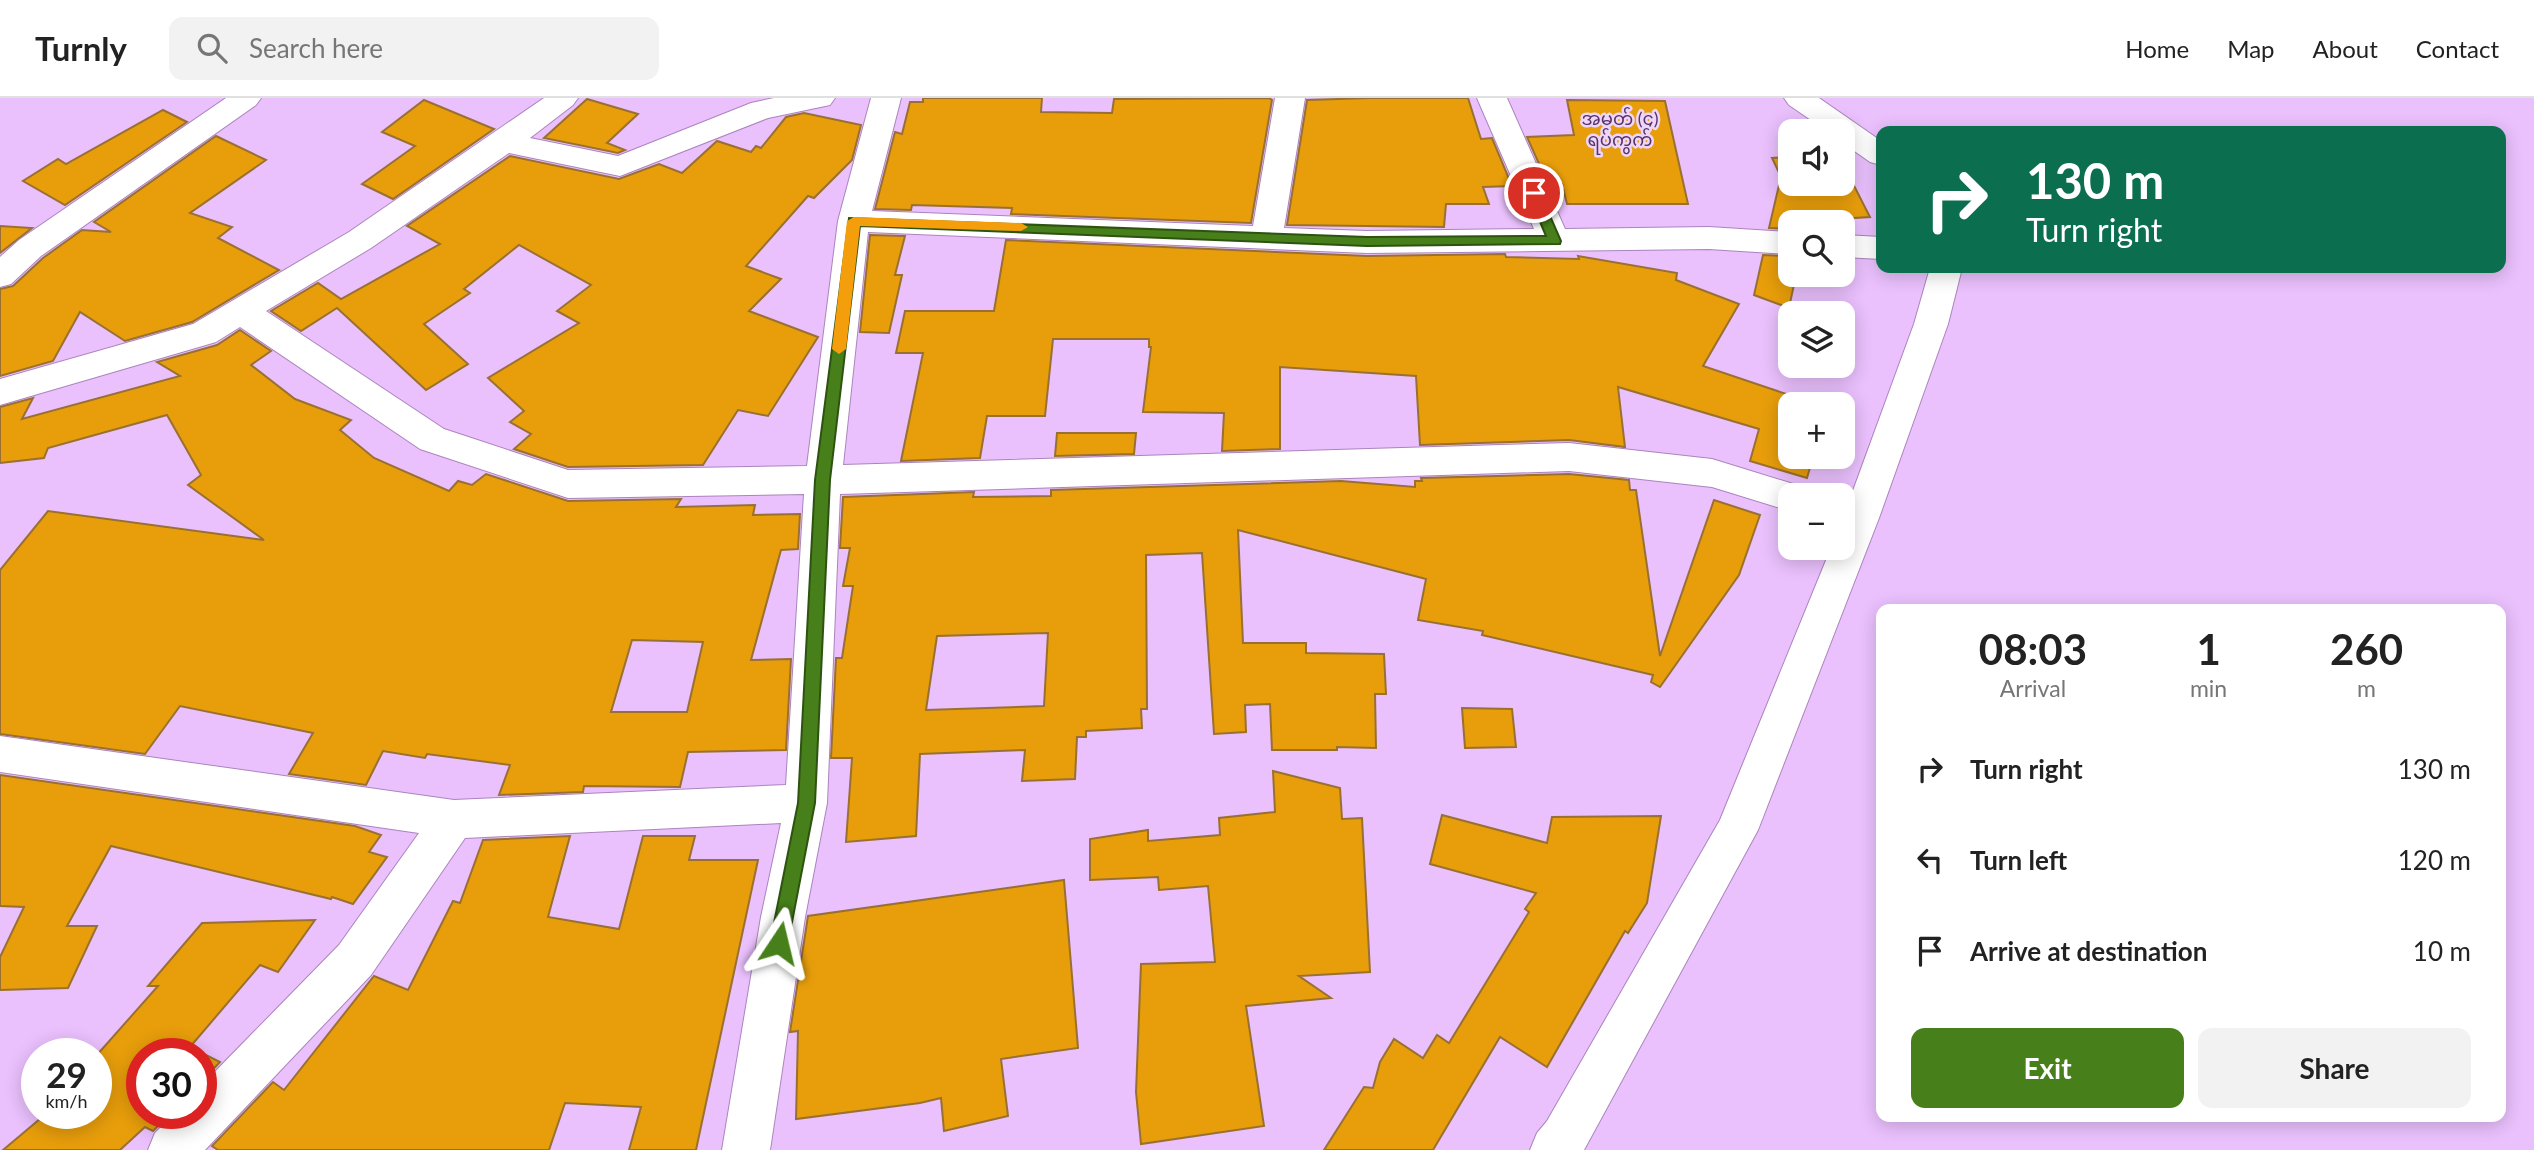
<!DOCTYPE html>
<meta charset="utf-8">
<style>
:root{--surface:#fff;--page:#f2f2f2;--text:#222;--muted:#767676;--line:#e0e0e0;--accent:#47801a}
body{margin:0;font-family:Lato,"Noto Sans Myanmar",sans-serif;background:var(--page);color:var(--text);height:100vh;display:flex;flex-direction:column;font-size:26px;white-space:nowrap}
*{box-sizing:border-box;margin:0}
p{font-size:23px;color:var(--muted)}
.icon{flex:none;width:38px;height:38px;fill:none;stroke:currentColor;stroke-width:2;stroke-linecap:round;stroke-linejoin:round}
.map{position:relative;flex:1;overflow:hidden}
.details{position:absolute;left:1876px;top:506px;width:630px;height:518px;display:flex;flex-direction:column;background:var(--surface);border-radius:14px;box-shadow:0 4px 18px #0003}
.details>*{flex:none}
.banner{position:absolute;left:1876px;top:28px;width:630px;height:147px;border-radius:14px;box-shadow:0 4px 18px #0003;background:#0b6e4f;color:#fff;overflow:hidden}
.tools{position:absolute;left:1778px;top:21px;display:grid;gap:14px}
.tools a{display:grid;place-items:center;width:77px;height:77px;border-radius:14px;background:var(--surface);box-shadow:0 4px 18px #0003;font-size:35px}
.speed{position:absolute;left:21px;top:940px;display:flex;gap:14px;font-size:35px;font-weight:700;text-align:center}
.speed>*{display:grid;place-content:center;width:91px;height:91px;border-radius:50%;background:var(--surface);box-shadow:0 4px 18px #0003;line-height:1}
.speed small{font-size:18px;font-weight:400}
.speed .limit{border:10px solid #d22;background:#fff;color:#111}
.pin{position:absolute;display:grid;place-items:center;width:60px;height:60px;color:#fff;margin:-30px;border:4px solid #fff;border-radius:50%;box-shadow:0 2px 7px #0007}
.me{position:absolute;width:77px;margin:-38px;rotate:10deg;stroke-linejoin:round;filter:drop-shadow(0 0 5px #0008)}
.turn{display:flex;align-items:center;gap:24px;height:147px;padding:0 35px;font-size:32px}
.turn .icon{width:91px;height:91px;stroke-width:2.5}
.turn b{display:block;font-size:49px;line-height:60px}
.eta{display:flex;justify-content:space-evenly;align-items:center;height:119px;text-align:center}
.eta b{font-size:42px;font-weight:700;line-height:49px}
.action{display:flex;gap:14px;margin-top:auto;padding:14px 35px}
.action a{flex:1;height:80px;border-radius:14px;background:var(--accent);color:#fff;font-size:28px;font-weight:700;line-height:80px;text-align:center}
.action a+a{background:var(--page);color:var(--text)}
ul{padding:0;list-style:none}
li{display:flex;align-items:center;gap:21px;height:91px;padding:0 35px}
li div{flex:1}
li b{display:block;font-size:26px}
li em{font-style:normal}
header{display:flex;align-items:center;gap:42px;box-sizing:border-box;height:98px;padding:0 35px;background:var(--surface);border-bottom:2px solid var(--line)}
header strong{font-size:33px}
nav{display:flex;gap:38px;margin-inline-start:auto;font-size:24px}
.search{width:490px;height:63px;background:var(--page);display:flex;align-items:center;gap:18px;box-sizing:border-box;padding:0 24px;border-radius:14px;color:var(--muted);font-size:26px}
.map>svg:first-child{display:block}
.building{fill:#e89e0b;stroke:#997032;stroke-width:2;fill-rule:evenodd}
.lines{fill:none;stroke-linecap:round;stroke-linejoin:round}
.minor-casing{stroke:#ab84bd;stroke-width:2}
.minor{fill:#fff;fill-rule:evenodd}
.route{fill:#47801a;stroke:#2e5311;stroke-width:2}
.slow{fill:#f59e0b}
.labels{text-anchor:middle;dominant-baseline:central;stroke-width:5;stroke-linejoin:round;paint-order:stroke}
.far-quarter-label{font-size:18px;fill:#563266;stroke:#eed5fa}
</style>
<header>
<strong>Turnly</strong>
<div class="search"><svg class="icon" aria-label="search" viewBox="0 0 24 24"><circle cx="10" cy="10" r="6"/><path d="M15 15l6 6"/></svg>Search here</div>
<nav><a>Home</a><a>Map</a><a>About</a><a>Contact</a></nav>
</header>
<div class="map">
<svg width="2534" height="1052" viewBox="0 0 2534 1052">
<rect width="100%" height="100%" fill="#eac0fd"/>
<g class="building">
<path d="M 923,0 L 1042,0 L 1041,14 L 1112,15 L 1114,1 L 1269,0 L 1272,2 L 1251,125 L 1011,116 L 1012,110 L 912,107 L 911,112 L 875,111 L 895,34 L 902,36 L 910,4 L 923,4 Z"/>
<path d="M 1370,0 L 1468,0 L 1481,41 L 1492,40 L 1512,88 L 1483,89 L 1489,106 L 1446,106 L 1444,129 L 1287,127 L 1307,2 Z"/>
<path d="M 587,1 L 638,16 L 607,45 L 625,52 L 618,55 L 544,40 Z"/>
<path d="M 424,2 L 494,31 L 393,101 L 362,86 L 415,48 L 382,34 Z"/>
<path d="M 1567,2 L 1665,3 L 1688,106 L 1567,106 L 1562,86 L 1548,86 L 1527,39 L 1574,37 Z"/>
<path d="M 163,12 L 187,24 L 65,107 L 23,83 L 58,61 L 66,66 Z"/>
<path d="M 804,15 L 861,27 L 852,62 L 814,100 L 808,98 L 746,168 L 781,181 L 749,213 L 818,239 L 768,318 L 738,312 L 703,367 L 568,369 L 514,351 L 531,336 L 510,324 L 524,313 L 488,280 L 579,225 L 557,213 L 591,187 L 519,147 L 464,191 L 470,195 L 424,226 L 468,266 L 426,292 L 337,210 L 301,233 L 271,213 L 318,185 L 341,201 L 440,146 L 407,128 L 510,58 L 619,81 L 659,66 L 682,75 L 717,43 L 751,54 L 756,48 L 761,50 L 786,19 Z"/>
<path d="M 216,38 L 266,62 L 190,115 L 232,129 L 218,140 L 279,172 L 192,224 L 125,243 L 80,214 L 53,263 L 0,278 L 0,191 L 13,188 L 43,160 L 82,132 L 111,134 L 94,124 Z"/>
<path d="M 1790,59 L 1790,86 L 1843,86 L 1843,66 L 1870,119 L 1790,124 L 1790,131 L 1769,130 L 1779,87 L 1785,87 L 1772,60 Z"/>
<path d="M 0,128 L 32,130 L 0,155 Z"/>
<path d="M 870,137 L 905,138 L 895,177 L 902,177 L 889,235 L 860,234 Z"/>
<path d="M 1006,142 L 1367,158 L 1505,156 L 1506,159 L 1579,161 L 1578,158 L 1677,175 L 1676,182 L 1739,206 L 1703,268 L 1816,306 L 1790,306 L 1790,359 L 1813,359 L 1807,380 L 1750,363 L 1759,331 L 1618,289 L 1625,349 L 1569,342 L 1420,347 L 1416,278 L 1280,269 L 1280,351 L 1222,353 L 1224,315 L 1143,314 L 1151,249 L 1149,249 L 1149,241 L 1053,241 L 1045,318 L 987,318 L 980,360 L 901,363 L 923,255 L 896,255 L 905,213 L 994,213 Z"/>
<path d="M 1763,157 L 1790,158 L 1790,177 L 1796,177 L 1789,210 L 1754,197 Z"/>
<path d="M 240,232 L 271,253 L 251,267 L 295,301 L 351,322 L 340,332 L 374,360 L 449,393 L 458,383 L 472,387 L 486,376 L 568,403 L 681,401 L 676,409 L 755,407 L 753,417 L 800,416 L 798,451 L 781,452 L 751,562 L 791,561 L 786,652 L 688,654 L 680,689 L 584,688 L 583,694 L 499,697 L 510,667 L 427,656 L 425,660 L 383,653 L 366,687 L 289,676 L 313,635 L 180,608 L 145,656 L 0,636 L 0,472 L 48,413 L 264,442 L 188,387 L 201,377 L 167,317 L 48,350 L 44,360 L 0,365 L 0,309 L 33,300 L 22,321 L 180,278 L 157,264 L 217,247 ZM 632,542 L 703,544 L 687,614 L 611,614 Z"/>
<path d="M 1057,335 L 1136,335 L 1134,356 L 1055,358 Z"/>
<path d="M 1569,376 L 1629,382 L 1630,392 L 1636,392 L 1660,558 L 1714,402 L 1760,417 L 1739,477 L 1660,589 L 1651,584 L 1653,577 L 1482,537 L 1483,533 L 1418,522 L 1426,481 L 1238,432 L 1243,545 L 1306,545 L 1306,555 L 1384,556 L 1386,596 L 1375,596 L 1376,650 L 1337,649 L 1337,652 L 1272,652 L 1270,606 L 1245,607 L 1246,634 L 1214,636 L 1202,455 L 1146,457 L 1147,611 L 1141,611 L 1142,630 L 1086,633 L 1086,639 L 1077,639 L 1075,681 L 1022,683 L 1025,652 L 920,656 L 916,738 L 846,744 L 852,660 L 831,660 L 836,560 L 842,560 L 853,488 L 843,488 L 850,450 L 840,450 L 843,399 L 974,394 L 973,399 L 1051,398 L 1051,392 L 1341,383 L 1415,389 L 1415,383 L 1422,383 L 1421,380 ZM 1048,535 L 1044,608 L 926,612 L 937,538 Z"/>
<path d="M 1462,610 L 1512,611 L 1516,649 L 1465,650 Z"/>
<path d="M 1273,673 L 1340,690 L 1342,721 L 1362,720 L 1370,874 L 1299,878 L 1331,900 L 1246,908 L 1264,1028 L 1141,1046 L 1136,994 L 1141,866 L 1215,864 L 1208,788 L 1159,792 L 1158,779 L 1090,782 L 1090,741 L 1148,732 L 1148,743 L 1220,737 L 1219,720 L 1275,714 Z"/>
<path d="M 0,677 L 355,728 L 381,737 L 369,754 L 387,759 L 353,806 L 332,799 L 331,801 L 111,748 L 67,828 L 97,828 L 68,890 L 0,892 L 0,859 L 24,809 L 0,808 Z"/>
<path d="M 1442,717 L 1547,745 L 1552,719 L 1661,718 L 1647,805 L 1628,835 L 1625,833 L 1547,969 L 1500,939 L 1433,1052 L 1324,1052 L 1364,989 L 1373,990 L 1380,964 L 1394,941 L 1423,960 L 1437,937 L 1449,945 L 1529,814 L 1525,811 L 1536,795 L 1430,766 Z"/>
<path d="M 570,738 L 548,819 L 619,831 L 643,738 L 695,738 L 689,762 L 758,762 L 696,1052 L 629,1052 L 641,1009 L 565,1005 L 549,1052 L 218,1052 L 212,1048 L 273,984 L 284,992 L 374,878 L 408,892 L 453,803 L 460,805 L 483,742 Z"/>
<path d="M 1064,782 L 1078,950 L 1001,961 L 1008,1018 L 944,1033 L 941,1000 L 920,1005 L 796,1021 L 798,933 L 790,934 L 808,818 Z"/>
<path d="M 315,822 L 278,874 L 260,867 L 190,949 L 220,964 L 201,984 L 201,956 L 142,956 L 142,1015 L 171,1015 L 153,1033 L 145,1029 L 120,1052 L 3,1052 L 47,1015 L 96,1015 L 96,958 L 158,888 L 148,888 L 202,825 Z"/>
</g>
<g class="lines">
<g class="minor-casing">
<g id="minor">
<path d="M 226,0 L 261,0 L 256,7 L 41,158 L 11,186 L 0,189 L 0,159 L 19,142 Z"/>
<path d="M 544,0 L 578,0 L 573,7 L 530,40 L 618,58 L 751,5 L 774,0 L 835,0 L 830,7 L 768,20 L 620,78 L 509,55 L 371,150 L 266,213 L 444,331 L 568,372 L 807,368 L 838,123 L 871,0 L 901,0 L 872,113 L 1253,128 L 1275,0 L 1305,0 L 1284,130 L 1367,133 L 1534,131 L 1477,0 L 1507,0 L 1565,131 L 1709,129 L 1790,134 L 1790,156 L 1709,151 L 1367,155 L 868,134 L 843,367 L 1569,345 L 1712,361 L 1803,389 L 1807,397 L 1790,397 L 1790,413 L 1712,389 L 1569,373 L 840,396 L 827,705 L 805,819 L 770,1052 L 722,1052 L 761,819 L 781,725 L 465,740 L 371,877 L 205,1052 L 148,1052 L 155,1035 L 175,1015 L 201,1015 L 201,988 L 339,847 L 419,735 L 0,674 L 0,638 L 454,702 L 786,687 L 804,396 L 568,400 L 420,351 L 240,229 L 216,244 L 0,307 L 0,281 L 193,226 L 349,134 Z"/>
<path d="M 1784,0 L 1819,0 L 1881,43 L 1881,67 L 1870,64 L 1843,45 L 1843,33 L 1827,33 L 1789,7 Z"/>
<path d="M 1843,137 L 1881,139 L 1881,161 L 1843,159 Z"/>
<path d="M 1930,170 L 1962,170 L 1948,226 L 1879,420 L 1758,732 L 1584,1052 L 1530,1052 L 1537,1035 L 1547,1023 L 1720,722 L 1831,450 L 1843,450 L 1843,420 L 1914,226 Z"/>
</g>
</g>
<use href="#minor" class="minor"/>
</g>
<path class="route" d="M 1534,91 L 1540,95 L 1561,143 L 1560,146 L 1367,148 L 860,128 L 830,382 L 815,705 L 788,845 L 785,851 L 779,854 L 772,851 L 770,845 L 798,705 L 815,382 L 849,120 L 1367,139 L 1546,138 L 1528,95 Z"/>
<path class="slow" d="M 854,119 L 1021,125 L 1028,129 L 1021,133 L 860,128 L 846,251 L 839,256 L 832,251 L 847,123 Z"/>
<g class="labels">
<g class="far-quarter-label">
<text x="1620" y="20">အမှတ် (၄)<tspan x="1620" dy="21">ရပ်ကွက်</tspan></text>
</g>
</g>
</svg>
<div class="tools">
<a><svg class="icon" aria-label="sound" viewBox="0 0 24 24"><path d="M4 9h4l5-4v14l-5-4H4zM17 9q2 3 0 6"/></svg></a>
<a><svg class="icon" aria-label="search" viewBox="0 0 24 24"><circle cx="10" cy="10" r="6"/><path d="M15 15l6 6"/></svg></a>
<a><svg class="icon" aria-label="layers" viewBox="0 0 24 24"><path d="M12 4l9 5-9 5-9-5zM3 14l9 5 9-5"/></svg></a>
<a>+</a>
<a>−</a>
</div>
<div class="speed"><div>29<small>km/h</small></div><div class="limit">30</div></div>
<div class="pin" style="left:1534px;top:95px;background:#d93025"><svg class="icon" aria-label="arrive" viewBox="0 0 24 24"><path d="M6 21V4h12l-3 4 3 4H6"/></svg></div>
<svg class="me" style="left:779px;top:845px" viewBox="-20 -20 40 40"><path d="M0-17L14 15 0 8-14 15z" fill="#47801a" stroke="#fff" stroke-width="4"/></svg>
<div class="banner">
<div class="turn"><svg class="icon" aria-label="right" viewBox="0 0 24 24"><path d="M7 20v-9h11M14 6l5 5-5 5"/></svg><div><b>130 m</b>Turn right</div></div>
</div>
<section class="details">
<div class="eta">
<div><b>08:03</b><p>Arrival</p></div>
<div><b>1</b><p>min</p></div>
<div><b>260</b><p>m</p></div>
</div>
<ul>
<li><svg class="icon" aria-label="right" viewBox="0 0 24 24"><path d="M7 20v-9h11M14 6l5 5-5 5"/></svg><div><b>Turn right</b></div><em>130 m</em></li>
<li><svg class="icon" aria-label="left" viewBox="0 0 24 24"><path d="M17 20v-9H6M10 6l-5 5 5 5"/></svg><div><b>Turn left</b></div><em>120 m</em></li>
<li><svg class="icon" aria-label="arrive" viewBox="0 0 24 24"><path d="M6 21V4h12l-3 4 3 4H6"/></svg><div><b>Arrive at destination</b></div><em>10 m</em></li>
</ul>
<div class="action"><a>Exit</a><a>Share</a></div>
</section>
</div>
